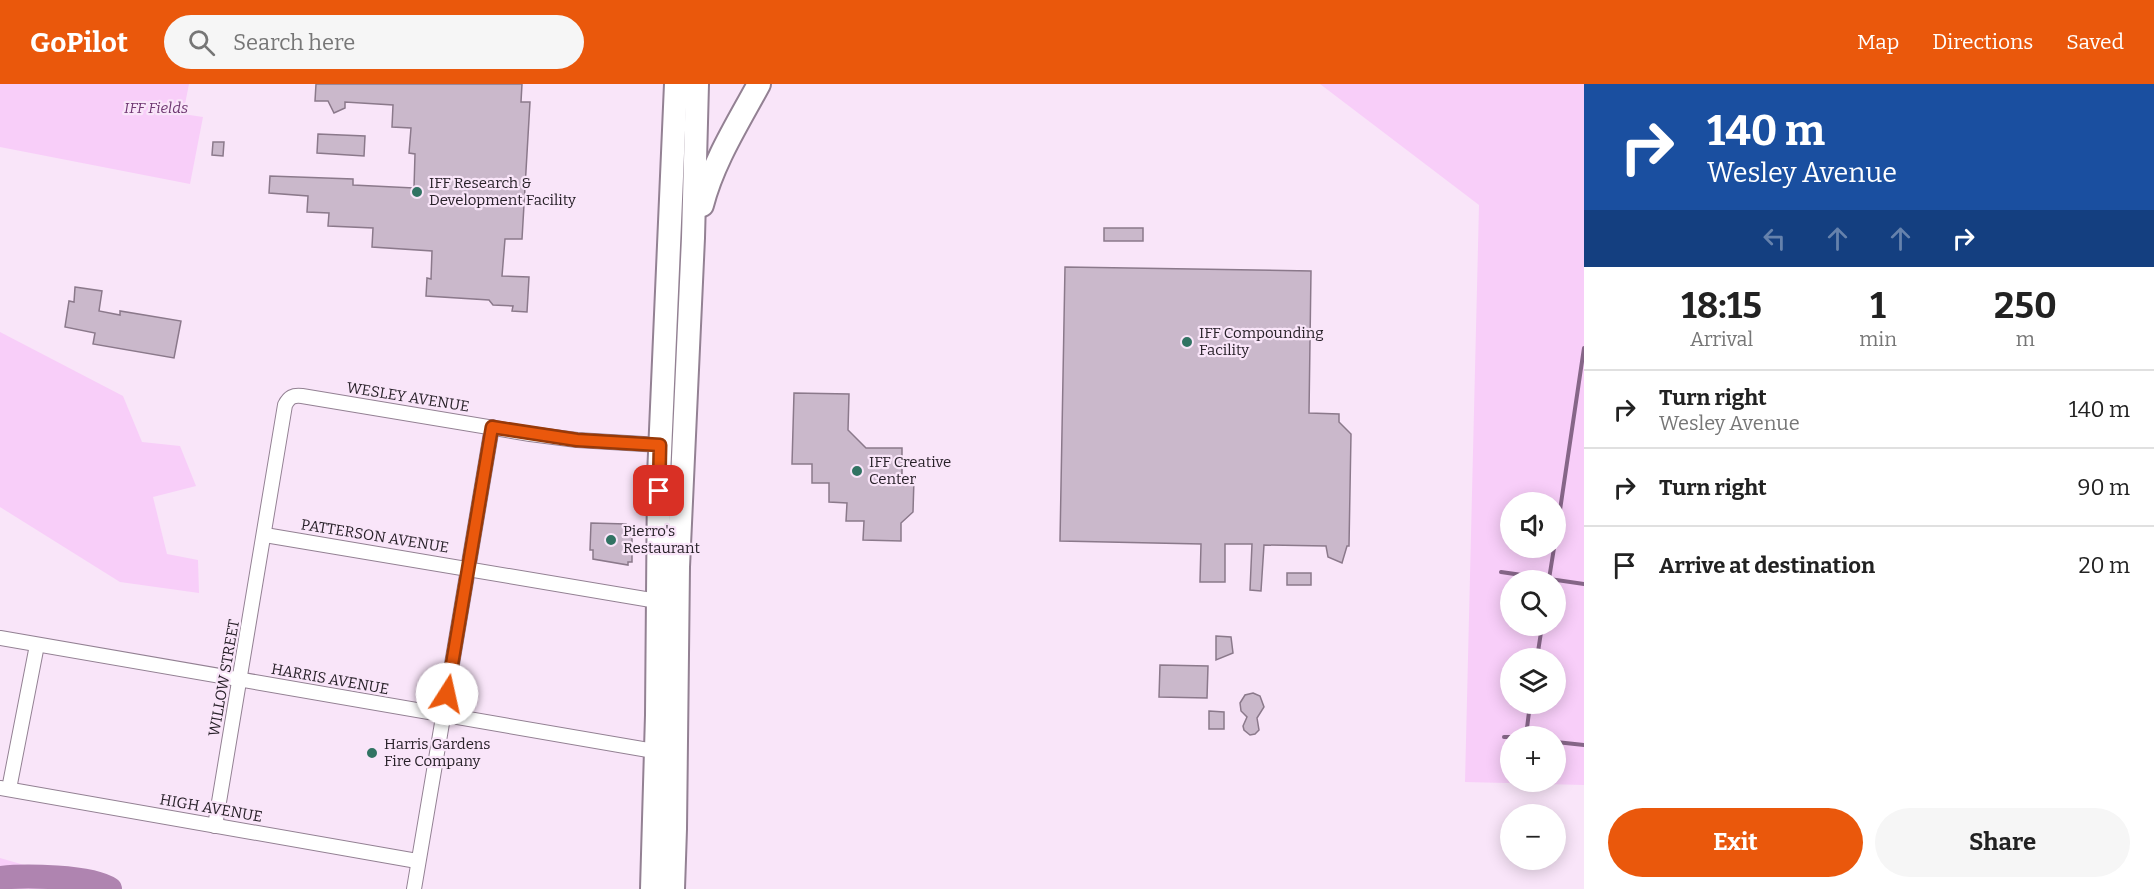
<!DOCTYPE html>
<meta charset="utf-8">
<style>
:root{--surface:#fff;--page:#f6f6f6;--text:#222;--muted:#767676;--line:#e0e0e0;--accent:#ea580c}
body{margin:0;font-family:Bitter,serif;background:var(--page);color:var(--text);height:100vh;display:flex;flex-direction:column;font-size:22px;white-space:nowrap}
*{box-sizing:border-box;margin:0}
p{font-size:20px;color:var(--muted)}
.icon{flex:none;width:33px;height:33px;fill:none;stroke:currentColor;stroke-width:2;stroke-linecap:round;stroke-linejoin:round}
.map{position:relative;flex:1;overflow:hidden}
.side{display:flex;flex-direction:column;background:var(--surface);width:570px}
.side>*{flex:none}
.guide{background:#1a4fa0;color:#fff;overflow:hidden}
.buttons{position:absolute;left:1500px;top:408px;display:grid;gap:12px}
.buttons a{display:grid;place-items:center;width:66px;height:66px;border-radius:50%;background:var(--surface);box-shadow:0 3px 15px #0003;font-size:30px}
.pin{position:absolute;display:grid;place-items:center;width:51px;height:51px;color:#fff;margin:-26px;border-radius:12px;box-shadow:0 3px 9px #0006}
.me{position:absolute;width:66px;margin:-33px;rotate:10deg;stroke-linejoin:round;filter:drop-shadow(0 0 4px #0008)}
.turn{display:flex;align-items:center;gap:21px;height:126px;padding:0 24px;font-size:27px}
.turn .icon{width:78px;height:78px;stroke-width:2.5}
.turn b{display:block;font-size:42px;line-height:51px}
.lanes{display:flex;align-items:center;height:57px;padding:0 24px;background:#0003;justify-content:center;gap:30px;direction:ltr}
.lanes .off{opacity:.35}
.eta{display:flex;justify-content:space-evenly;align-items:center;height:102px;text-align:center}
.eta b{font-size:36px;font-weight:700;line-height:42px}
.cta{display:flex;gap:12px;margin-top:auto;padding:12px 24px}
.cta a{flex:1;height:69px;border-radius:36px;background:var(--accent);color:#fff;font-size:24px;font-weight:700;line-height:69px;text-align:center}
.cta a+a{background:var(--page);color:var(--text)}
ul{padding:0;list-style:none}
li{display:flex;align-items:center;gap:18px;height:78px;padding:0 24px;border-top:2px solid var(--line)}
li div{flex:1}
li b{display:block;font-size:22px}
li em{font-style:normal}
header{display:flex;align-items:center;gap:36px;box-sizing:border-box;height:84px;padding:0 30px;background:var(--accent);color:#fff}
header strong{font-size:28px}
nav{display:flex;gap:33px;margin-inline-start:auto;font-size:21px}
.search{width:420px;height:54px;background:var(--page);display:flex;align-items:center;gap:15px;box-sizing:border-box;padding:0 21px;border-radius:33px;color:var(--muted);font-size:22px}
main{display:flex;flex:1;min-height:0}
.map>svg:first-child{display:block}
.green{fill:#f8cef9;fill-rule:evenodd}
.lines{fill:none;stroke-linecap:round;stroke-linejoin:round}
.stream{stroke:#866688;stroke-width:4}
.river{stroke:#af84b0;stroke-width:24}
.building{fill:#cab8cb;stroke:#8b798b;stroke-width:1.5}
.minor-casing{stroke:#938193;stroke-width:16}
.trunk-casing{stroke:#938193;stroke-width:26}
.minor{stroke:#fff;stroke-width:14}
.trunk{stroke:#fff;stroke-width:22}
.route-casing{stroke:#983908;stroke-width:15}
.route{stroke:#ea580c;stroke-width:10}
.poi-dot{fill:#317363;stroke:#f9e5f9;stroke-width:2}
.labels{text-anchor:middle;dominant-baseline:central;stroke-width:4.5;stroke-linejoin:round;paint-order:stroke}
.park-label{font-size:15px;font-style:italic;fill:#6f3872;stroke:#f9e5f9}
.poi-label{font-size:15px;fill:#282129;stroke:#f9e5f9;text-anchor:start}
.street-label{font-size:15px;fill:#282129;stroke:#f9e5f9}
</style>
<header>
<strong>GoPilot</strong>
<div class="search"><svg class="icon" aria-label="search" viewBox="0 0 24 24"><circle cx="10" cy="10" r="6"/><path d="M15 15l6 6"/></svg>Search here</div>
<nav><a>Map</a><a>Directions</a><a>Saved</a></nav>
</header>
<main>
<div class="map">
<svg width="1584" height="805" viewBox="0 0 1584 805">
<rect width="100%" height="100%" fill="#f9e5f9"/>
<g class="green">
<path d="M 0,0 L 189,0 L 183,30 L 203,33 L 190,100 L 0,63 Z"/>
<path d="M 1320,0 L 1584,0 L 1584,701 L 1465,698 L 1479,121 ZM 1556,418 L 1556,464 L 1510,464 L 1510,418 ZM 1556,496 L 1556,542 L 1510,542 L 1510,496 ZM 1510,574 L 1556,574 L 1556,620 L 1510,620 ZM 1556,652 L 1556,698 L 1510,698 L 1510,652 Z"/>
<path d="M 0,248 L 123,312 L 142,358 L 180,362 L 196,402 L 153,413 L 167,470 L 198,476 L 199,509 L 120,498 L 0,423 Z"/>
<path d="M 0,774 L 107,805 L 0,805 Z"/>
</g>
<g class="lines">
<g class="stream">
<path d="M 1556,453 L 1584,264"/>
<path d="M 1501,488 L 1584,500"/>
<path d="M 1549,495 L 1554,464"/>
<path d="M 1537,574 L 1542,542"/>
<path d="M 1526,652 L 1530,620"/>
<path d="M 1504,653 L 1510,653"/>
<path d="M 1556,658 L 1584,661"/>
</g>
<path class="river" d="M 0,794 C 24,791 91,792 110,805"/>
</g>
<g class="building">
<path d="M 316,0 L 522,0 L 521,18 L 530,18 L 522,155 L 505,155 L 502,192 L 529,193 L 527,228 L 512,227 L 513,222 L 493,221 L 489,216 L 426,212 L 427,194 L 431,195 L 432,167 L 372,163 L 373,144 L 328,142 L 329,129 L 307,128 L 308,112 L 269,109 L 270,92 L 353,95 L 353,101 L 414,104 L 415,70 L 409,69 L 411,44 L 392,43 L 393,21 L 345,18 L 345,24 L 334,29 L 328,17 L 315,17 Z"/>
<path d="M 318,50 L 365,52 L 364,72 L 317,69 Z"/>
<path d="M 213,58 L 224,58 L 223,72 L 212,71 Z"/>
<rect x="1104" y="144" width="39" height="13"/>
<path d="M 1065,183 L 1311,187 L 1309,329 L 1339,330 L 1339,338 L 1351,350 L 1349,462 L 1347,462 L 1342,479 L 1328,473 L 1326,462 L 1264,461 L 1261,507 L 1250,506 L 1252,460 L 1225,460 L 1225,498 L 1200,498 L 1201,460 L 1060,457 Z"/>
<path d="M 75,203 L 102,207 L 99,227 L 120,231 L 120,227 L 181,237 L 174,274 L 93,260 L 95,249 L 65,243 L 69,217 L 74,218 Z"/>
<path d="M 794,309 L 849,310 L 848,346 L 866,364 L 902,364 L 902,394 L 914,394 L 913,428 L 901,439 L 901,457 L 863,456 L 864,437 L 846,437 L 847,419 L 829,418 L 829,399 L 812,399 L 812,380 L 792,380 Z"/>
<path d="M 591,439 L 626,440 L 626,446 L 632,446 L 632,478 L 628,478 L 628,481 L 593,475 L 593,466 L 590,466 Z"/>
<rect x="1287" y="489" width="24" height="12"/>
<path d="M 1216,552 L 1231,553 L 1233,569 L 1216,576 Z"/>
<path d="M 1160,581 L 1208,582 L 1207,614 L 1159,613 Z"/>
<path d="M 1253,609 L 1260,612 L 1264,623 L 1257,634 L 1259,646 L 1255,650 L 1250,651 L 1244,646 L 1243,642 L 1247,633 L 1241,627 L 1240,619 L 1245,611 Z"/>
<path d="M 1209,627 L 1224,628 L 1224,645 L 1209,645 Z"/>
</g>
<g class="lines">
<g class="minor-casing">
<g id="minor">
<path d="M 265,451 L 657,517"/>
<path d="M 0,554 L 654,667"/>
<path d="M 0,704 L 417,777"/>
<path d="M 9,705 L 37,561"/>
<path d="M 215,742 L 285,321 C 289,313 293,311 302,312 L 530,350 L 577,356 L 660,361"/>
<path d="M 414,805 L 492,343"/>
</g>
</g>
<g class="trunk-casing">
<g id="trunk">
<path d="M 702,121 C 713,78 738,39 759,0"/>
<path d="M 652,805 L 657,631 L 659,392 L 676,0"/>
<path d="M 673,805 L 675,745 L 678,483 L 693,154 L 697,0"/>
</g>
</g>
<use href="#minor" class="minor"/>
<use href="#trunk" class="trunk"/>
</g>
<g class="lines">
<g class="route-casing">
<path id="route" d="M 447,610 L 492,343 L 577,356 L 660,361 L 659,407"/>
</g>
<use href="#route" class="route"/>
</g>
<g class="poi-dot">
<circle cx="417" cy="108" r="6"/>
<circle cx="1187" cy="258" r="6"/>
<circle cx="857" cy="387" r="6"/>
<circle cx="611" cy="456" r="6"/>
<circle cx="372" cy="669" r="6"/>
</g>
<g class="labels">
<g class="park-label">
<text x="156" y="24">IFF Fields</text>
</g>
<g class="poi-label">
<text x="429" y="99">IFF Research &amp;<tspan x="429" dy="17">Development Facility</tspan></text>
<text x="1199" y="249">IFF Compounding<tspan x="1199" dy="17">Facility</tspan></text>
<text x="869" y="378">IFF Creative<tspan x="869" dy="17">Center</tspan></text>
<text x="623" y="447">Pierro's<tspan x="623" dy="17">Restaurant</tspan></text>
<text x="384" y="660">Harris Gardens<tspan x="384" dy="17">Fire Company</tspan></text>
</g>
<g class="street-label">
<text transform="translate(408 313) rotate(9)">WESLEY AVENUE</text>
<text transform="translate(375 452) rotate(9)">PATTERSON AVENUE</text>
<text transform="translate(224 594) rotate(-80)">WILLOW STREET</text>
<text transform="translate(330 595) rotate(10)">HARRIS AVENUE</text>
<text transform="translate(211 724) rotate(10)">HIGH AVENUE</text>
</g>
</g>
</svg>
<div class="buttons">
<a><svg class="icon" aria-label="sound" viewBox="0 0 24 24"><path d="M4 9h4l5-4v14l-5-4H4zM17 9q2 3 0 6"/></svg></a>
<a><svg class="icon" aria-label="search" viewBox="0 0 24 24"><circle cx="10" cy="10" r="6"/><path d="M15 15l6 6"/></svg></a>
<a><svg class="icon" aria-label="layers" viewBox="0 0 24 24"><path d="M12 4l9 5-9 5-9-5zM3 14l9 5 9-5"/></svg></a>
<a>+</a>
<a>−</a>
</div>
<div class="pin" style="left:659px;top:407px;background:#d93025"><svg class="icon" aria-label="arrive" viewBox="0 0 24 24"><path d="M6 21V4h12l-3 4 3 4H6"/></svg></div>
<svg class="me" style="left:447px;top:610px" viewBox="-20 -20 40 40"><circle r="19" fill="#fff"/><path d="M0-13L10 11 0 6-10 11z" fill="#ea580c"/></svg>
</div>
<section class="side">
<div class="guide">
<div class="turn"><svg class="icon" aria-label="right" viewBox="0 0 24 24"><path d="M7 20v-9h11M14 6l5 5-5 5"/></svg><div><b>140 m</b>Wesley Avenue</div></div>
<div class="lanes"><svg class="icon off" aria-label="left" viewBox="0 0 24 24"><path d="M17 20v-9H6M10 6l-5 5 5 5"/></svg><svg class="icon off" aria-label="ahead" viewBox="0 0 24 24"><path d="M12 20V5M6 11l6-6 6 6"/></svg><svg class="icon off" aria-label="ahead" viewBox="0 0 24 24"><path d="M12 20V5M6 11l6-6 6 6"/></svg><svg class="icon" aria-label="right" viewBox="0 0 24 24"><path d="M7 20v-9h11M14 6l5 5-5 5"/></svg></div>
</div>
<div class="eta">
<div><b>18:15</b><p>Arrival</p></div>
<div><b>1</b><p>min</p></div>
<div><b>250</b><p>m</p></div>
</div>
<ul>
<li><svg class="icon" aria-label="right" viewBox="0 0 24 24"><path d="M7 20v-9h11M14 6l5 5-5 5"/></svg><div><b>Turn right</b><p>Wesley Avenue</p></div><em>140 m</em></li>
<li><svg class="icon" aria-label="right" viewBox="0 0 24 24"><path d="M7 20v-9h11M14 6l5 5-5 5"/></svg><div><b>Turn right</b></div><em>90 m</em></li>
<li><svg class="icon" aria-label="arrive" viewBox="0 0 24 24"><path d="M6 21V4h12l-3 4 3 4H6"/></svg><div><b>Arrive at destination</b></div><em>20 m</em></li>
</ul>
<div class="cta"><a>Exit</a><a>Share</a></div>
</section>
</main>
